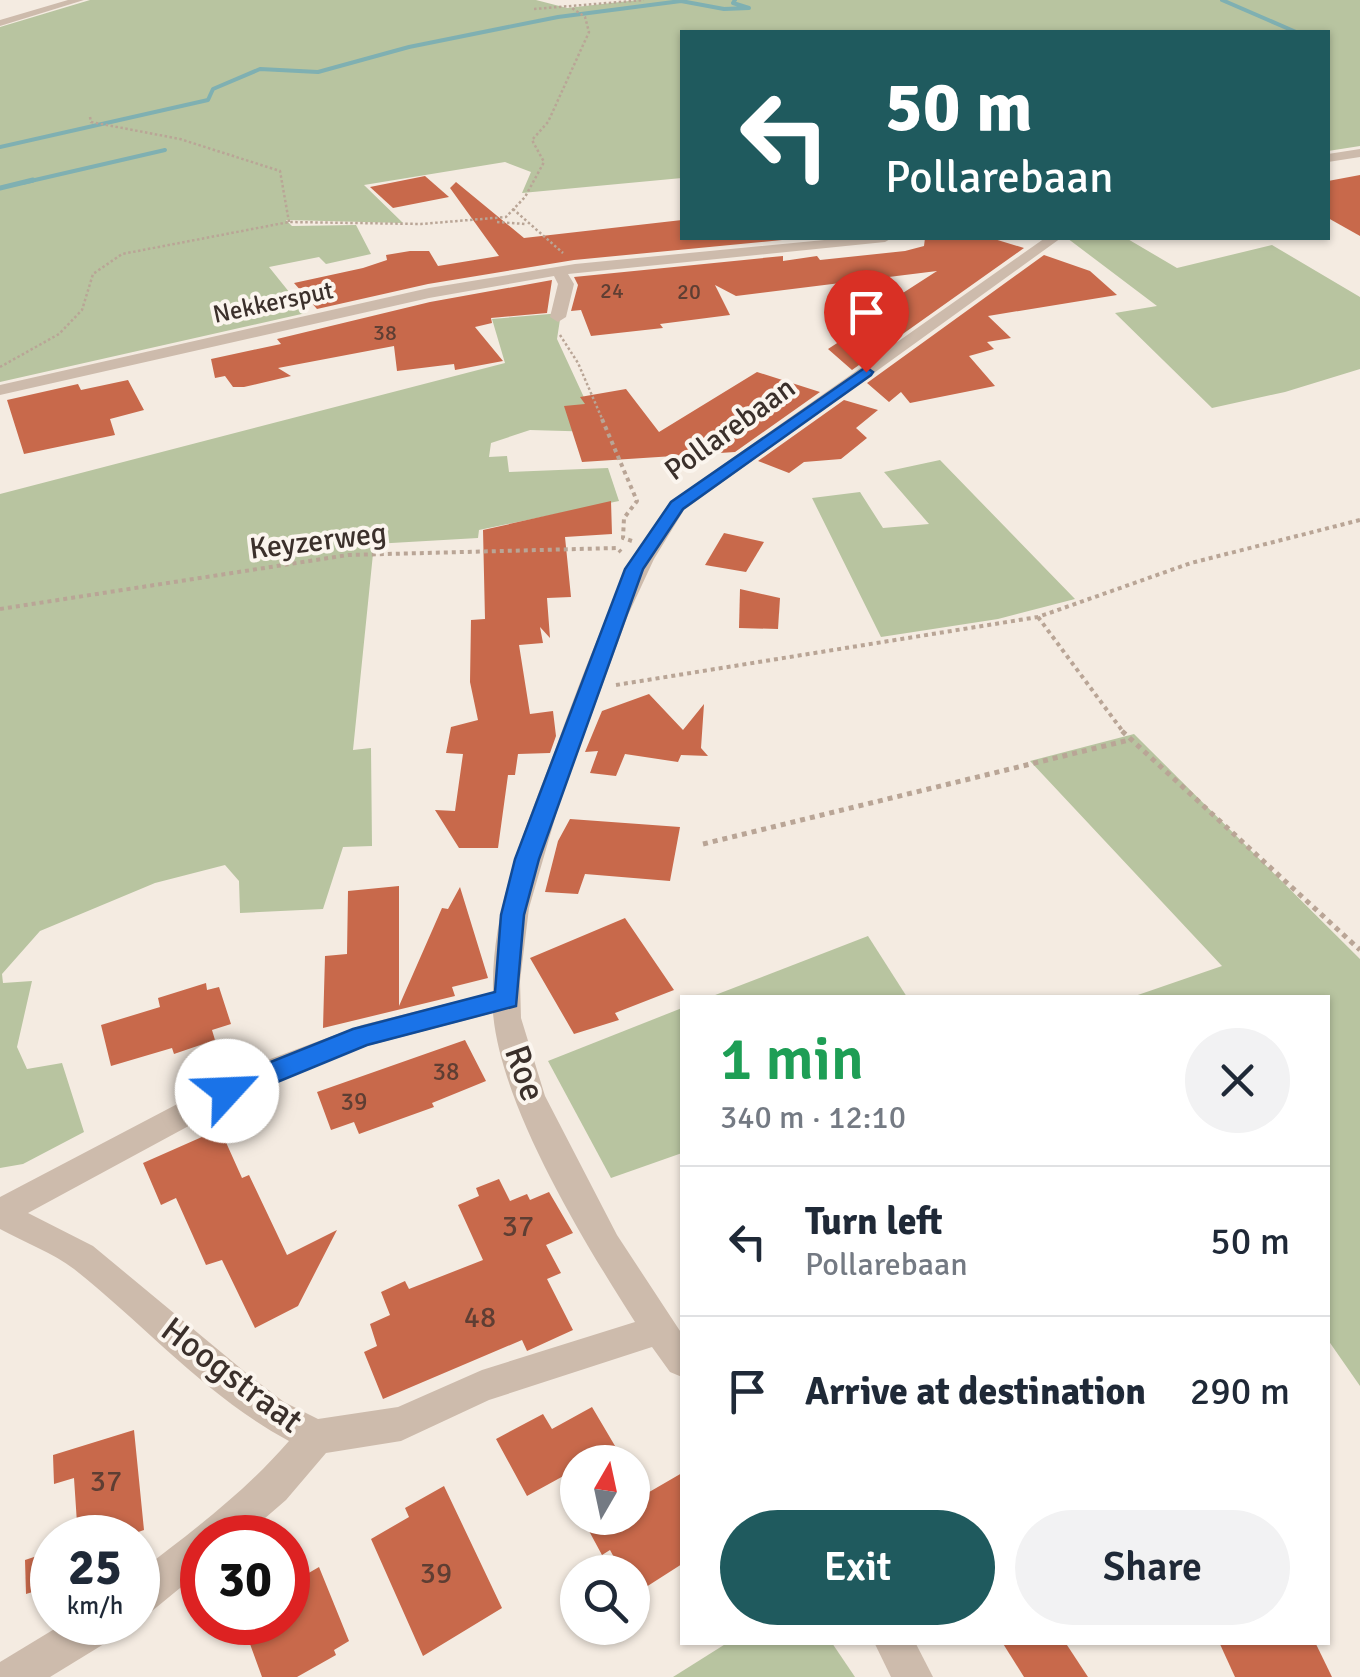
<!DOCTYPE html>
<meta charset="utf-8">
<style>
:root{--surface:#fff;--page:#f2f2f3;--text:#1f2937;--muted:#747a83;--line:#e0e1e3;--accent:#1f5a5e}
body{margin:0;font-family:Signika,sans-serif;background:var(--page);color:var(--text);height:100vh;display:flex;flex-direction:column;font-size:38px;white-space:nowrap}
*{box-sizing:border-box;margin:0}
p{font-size:32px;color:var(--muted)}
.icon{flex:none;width:55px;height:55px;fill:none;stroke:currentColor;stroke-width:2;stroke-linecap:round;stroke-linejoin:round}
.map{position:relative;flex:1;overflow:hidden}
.details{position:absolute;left:680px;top:995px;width:650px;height:650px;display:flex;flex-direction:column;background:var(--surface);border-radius:0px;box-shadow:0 2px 8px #0004}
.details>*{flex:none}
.guide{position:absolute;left:680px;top:30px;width:650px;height:210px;border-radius:0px;box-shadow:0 2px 8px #0004;background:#1f5a5e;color:#fff;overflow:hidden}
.needle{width:65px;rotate:9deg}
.fabs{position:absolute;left:560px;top:1445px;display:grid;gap:20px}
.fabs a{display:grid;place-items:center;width:90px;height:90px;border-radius:50%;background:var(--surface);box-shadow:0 2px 8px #0004;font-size:50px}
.speed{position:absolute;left:30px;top:1515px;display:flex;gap:20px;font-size:50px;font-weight:700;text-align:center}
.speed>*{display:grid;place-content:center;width:130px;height:130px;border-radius:50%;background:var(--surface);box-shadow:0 2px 8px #0004;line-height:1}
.speed small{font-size:25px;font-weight:400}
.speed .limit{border:15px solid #d22;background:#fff;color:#111}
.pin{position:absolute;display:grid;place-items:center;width:85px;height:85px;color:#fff;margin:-102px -42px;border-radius:50% 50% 50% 0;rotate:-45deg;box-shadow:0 0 10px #0007}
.pin .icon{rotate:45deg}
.me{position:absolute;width:110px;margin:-55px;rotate:65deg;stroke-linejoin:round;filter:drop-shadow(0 0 8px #0008)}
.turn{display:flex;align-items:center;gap:35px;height:210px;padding:0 40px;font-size:45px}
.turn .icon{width:130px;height:130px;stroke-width:2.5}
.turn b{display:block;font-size:70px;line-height:85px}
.round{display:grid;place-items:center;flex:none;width:105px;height:105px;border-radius:52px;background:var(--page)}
.head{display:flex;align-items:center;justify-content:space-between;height:170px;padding:0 40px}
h1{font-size:60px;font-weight:600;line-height:75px;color:#1e9e55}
.cta{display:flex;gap:20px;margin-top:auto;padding:20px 40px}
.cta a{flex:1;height:115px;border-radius:60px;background:var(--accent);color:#fff;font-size:40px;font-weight:600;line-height:115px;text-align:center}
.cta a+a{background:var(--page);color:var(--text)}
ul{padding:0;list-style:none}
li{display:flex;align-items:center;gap:30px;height:150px;padding:0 40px;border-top:2px solid var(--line)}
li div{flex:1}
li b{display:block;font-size:38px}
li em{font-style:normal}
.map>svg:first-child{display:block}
.green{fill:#b8c4a0}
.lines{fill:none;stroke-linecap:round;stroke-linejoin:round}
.stream-far1{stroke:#7fb0b2;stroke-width:4}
.stream{stroke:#7fb0b2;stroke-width:5}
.building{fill:#c8694b}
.path-far2{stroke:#b9a596;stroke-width:2.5;stroke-dasharray:2.5 2.5;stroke-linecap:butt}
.path-far1{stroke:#b9a596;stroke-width:4;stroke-dasharray:4 4;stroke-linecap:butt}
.path{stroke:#b9a596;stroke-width:5;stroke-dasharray:5 5;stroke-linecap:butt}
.minor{fill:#cdbbac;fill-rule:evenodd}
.route{fill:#1a73e8;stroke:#114b97;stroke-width:2.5}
.labels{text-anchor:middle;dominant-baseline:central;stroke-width:8;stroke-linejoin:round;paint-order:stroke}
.far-number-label{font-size:22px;fill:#5e3e33}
.far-street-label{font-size:25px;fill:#3b302b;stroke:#fbf5ee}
.number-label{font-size:25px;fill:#5e3e33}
.street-label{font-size:30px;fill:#3b302b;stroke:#fbf5ee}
.near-number-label{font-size:30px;fill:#5e3e33}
.near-street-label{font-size:35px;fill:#3b302b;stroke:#fbf5ee}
</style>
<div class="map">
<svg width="1360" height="1677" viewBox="0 0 1360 1677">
<rect width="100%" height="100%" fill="#f4ebe1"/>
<g class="green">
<path d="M 90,0 L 536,0 L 567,8 L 638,0 L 1360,0 L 1360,146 L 1328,151 L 1328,32 L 682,32 L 682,178 L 522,193 L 531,172 L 505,162 L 364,185 L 403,223 L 286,220 L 292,226 L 356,225 L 371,254 L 326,264 L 319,257 L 269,267 L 306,313 L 0,382 L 0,27 Z"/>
<path d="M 1067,238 L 1126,238 L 1177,268 L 1272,245 L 1360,297 L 1360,369 L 1285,392 L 1212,408 L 1115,313 L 1157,306 Z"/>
<path d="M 561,313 L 557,339 L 600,432 L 530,430 L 491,443 L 489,457 L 507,456 L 509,472 L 608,468 L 619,501 L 479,530 L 478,538 L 374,544 L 353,750 L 371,748 L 372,846 L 343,847 L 323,909 L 240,913 L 239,881 L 225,865 L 155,883 L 40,931 L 2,974 L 3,983 L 32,981 L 17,1047 L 27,1069 L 62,1063 L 84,1132 L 23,1164 L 0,1168 L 0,494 L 505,363 L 492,319 Z"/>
<path d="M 940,460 L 1075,599 L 998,619 L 881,637 L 812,498 L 860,492 L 883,528 L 929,524 L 884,472 Z"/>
<path d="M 1134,734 L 1360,959 L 1360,1386 L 1328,1340 L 1328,998 L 1132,997 L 1222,966 L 1030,761 Z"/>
<path d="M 868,936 L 907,997 L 710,997 Z"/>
<path d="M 682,1008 L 682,1153 L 611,1178 L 548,1061 Z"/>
<path d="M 727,1643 L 832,1643 L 855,1677 L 673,1677 Z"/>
</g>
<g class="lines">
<g class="stream-far1">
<path d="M 1222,0 L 1296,32"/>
<path d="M 0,147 L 208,100 L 213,89 L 260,69 L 318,72 L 409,47 L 558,17 L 681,1 L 724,9 L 749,8 L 733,3 L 735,0"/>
<path d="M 22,183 L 165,150"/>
</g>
<path class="stream" d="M 0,188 L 33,180"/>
</g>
<g class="building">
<path d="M 1360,175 L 1360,236 L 1328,218 L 1328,181 Z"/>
<path d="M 425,176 L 449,197 L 393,208 L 370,187 Z"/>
<path d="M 456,182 L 524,238 L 682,220 L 682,238 L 782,240 L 574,260 L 428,284 L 317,309 L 294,283 L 363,268 L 387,260 L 386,255 L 410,251 L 429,251 L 438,266 L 499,256 L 450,188 Z"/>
<path d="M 925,238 L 991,238 L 1024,248 L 852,370 L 828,349 L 885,312 L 878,309 L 937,271 L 736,296 L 715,285 L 730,315 L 660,324 L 663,328 L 591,336 L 581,310 L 571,311 L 578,285 L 574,277 L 783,256 L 783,261 L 817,256 L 820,260 L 905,251 L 924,246 Z"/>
<path d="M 1044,255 L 1090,271 L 1117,295 L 988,316 L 1011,338 L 987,342 L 994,349 L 969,356 L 995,386 L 910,403 L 901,392 L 889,402 L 867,383 Z"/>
<path d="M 552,280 L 547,313 L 491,318 L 492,323 L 475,327 L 503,361 L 455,370 L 454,364 L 397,371 L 394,346 L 278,368 L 291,376 L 244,387 L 233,387 L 225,376 L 215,378 L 211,359 L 281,344 L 277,339 L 430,302 Z"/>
<path d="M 757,372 L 820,392 L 735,452 L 582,462 L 564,406 L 585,404 L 580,397 L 626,389 L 659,432 Z"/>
<path d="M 128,380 L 144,410 L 110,419 L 115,435 L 24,454 L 7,400 L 78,384 L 81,390 Z"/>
<path d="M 844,400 L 878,410 L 856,428 L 867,438 L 841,459 L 804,462 L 789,473 L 758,461 Z"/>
<path d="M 611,501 L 612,534 L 565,537 L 571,597 L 547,598 L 550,638 L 540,627 L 543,643 L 519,645 L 530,714 L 553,711 L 556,736 L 550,753 L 518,754 L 515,775 L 508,775 L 498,848 L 459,848 L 435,810 L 455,811 L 463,754 L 446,753 L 451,727 L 478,720 L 470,682 L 471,620 L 485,619 L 483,530 Z"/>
<path d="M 724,533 L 764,542 L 746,572 L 705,565 Z"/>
<path d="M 740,589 L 780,598 L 778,629 L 739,628 Z"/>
<path d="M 649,694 L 683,730 L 704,704 L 701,748 L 708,756 L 681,755 L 678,762 L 625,754 L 616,776 L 590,773 L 598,751 L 585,752 L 602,711 Z"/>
<path d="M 570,819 L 680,827 L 670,881 L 585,874 L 578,894 L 545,892 L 558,841 Z"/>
<path d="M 399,886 L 399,1006 L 442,908 L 448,909 L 460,887 L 488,978 L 452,987 L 455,996 L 323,1028 L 325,956 L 347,954 L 348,891 Z"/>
<path d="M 625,918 L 674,990 L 615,1013 L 619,1020 L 574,1034 L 530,958 Z"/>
<path d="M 206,983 L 207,990 L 219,987 L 231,1024 L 212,1030 L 215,1040 L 174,1054 L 172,1048 L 111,1066 L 101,1025 L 160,1007 L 158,998 Z"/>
<path d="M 465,1040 L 486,1081 L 432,1103 L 434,1107 L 359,1134 L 354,1122 L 331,1130 L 317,1092 Z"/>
<path d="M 220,1129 L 242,1178 L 249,1175 L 287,1255 L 337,1230 L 298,1306 L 255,1328 L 222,1260 L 206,1265 L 176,1198 L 161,1205 L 143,1163 Z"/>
<path d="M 499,1179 L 510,1201 L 527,1194 L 530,1200 L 549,1192 L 573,1233 L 546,1245 L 561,1273 L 547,1279 L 573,1330 L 527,1351 L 522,1340 L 383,1399 L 364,1352 L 377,1346 L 370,1324 L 390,1315 L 381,1292 L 405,1281 L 409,1289 L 483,1260 L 458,1205 L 479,1196 L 476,1188 Z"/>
<path d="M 592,1407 L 618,1451 L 598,1462 L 578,1462 L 578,1468 L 527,1496 L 496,1439 L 543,1414 L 552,1429 Z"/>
<path d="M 134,1430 L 144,1530 L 121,1538 L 78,1538 L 74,1478 L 54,1484 L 53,1455 Z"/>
<path d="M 682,1473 L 682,1564 L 632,1596 L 632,1572 L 622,1572 L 610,1550 L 602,1555 L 582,1518 L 632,1518 L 632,1502 Z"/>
<path d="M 444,1486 L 502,1608 L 423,1656 L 371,1539 L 409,1517 L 405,1508 Z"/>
<path d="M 52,1551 L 52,1586 L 26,1594 L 25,1560 Z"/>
<path d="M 319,1567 L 349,1641 L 334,1650 L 336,1655 L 297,1677 L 262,1677 L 242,1622 L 288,1622 L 288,1585 Z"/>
<path d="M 1002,1642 L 1065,1642 L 1088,1677 L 1024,1677 Z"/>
<path d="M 1219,1642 L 1315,1642 L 1332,1677 L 1235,1677 Z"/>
</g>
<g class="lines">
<g class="path-far2">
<path d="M 534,9 L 644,0"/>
<path d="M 90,117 L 91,122 L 180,139 L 280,171 L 289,222"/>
<path d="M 513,209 L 563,253"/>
<path d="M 497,222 L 525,224"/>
<path d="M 560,335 L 578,363 L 603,421"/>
<path d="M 0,367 L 59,334 L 82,310 L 93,274 L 122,254 L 289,222 L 421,224 L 506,217 L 525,197 L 544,162 L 532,140 L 548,122 L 589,32 L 585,17 L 572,8"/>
</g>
<g class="path-far1">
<path d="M 602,419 L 637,501 L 624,518 L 623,538 L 632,541"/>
<path d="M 0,609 L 348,555 L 617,548 L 621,552"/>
<path d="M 1038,617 L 1124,733"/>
<path d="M 616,685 L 1038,617 L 1191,563 L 1360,520"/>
</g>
<g class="path">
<path d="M 1122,731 L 1360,950"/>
<path d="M 703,844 L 1129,740"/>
</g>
<g class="minor">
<path d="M 68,0 L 84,0 L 0,26 L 0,20 Z"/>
<path d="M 1360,149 L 1360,157 L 1328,162 L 1328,154 Z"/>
<path d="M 845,238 L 892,238 L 885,242 L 568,274 L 574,284 L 566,317 L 558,322 L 550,317 L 558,284 L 554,276 L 429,298 L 0,395 L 0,385 L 429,288 L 575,264 Z"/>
<path d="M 1045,238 L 1061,238 L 684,510 L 654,559 L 628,615 L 560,801 L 529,908 L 520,981 L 521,1018 L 545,1096 L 617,1235 L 682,1334 L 682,1377 L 670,1372 L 652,1347 L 489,1400 L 401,1441 L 326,1453 L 286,1500 L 242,1538 L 202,1538 L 202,1570 L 152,1611 L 138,1616 L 138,1573 C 191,1532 244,1493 289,1441 C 208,1398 146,1326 74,1269 C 53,1253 24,1242 0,1229 L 0,1197 L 246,1068 L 362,1025 L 493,992 C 491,908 526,827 555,750 C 587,663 617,579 670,502 ZM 493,1013 C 501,1107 584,1242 635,1322 L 482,1370 L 398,1407 L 318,1419 L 284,1402 L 245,1372 L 93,1246 L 28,1213 L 266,1084 L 367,1046 Z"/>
<path d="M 66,1622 L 122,1622 L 117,1636 L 50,1677 L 0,1677 L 0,1662 Z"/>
<path d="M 874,1642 L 915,1642 L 933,1677 L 891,1677 Z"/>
</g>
</g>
<path class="route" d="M 866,367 L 873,372 L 871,375 L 683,509 L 643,569 L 539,859 L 524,915 L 516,1006 L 367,1045 L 236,1099 L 218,1099 L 214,1091 L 218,1083 L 353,1029 L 495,992 L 501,915 L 515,859 L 625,569 L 671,502 Z"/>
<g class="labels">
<g class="far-number-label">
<text x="612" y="290">24</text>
<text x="689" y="291">20</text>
<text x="385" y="332">38</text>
</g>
<g class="far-street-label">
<text transform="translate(273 302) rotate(-12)">Nekkersput</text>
</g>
<g class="number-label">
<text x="446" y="1071">38</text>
<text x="354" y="1101">39</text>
</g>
<g class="street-label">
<text transform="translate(730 429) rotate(-36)">Pollarebaan</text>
<text transform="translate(318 541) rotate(-7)">Keyzerweg</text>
</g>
<g class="near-number-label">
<text x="518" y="1226">37</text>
<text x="480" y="1317">48</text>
<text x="106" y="1481">37</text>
<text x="436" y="1573">39</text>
</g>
<g class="near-street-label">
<text transform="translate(525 1073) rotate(70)">Roe</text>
<text transform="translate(232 1375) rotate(37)">Hoogstraat</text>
</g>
</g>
</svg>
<div class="fabs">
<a><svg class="needle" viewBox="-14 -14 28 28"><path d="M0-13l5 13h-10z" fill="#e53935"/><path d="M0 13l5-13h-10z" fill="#747a83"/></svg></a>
<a><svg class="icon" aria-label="search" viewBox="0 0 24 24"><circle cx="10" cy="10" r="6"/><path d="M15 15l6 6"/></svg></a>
</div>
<div class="speed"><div>25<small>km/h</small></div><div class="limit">30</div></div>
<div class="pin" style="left:866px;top:372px;background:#d93025"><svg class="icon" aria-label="arrive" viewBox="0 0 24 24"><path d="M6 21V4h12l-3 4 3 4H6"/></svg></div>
<svg class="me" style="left:227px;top:1091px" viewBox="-20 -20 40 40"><circle r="19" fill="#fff"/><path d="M0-13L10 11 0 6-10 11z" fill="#1a73e8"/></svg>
<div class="guide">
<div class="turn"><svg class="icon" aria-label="left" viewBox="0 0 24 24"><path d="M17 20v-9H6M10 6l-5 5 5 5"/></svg><div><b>50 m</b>Pollarebaan</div></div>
</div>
<section class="details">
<div class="head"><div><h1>1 min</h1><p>340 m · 12:10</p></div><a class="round"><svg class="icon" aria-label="close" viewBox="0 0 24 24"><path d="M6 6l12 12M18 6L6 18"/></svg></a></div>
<ul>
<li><svg class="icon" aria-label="left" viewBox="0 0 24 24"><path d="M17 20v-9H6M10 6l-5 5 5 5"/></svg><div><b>Turn left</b><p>Pollarebaan</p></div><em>50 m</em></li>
<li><svg class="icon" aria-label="arrive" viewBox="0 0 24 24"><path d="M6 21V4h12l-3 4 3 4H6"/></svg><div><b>Arrive at destination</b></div><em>290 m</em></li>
</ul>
<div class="cta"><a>Exit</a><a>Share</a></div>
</section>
</div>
